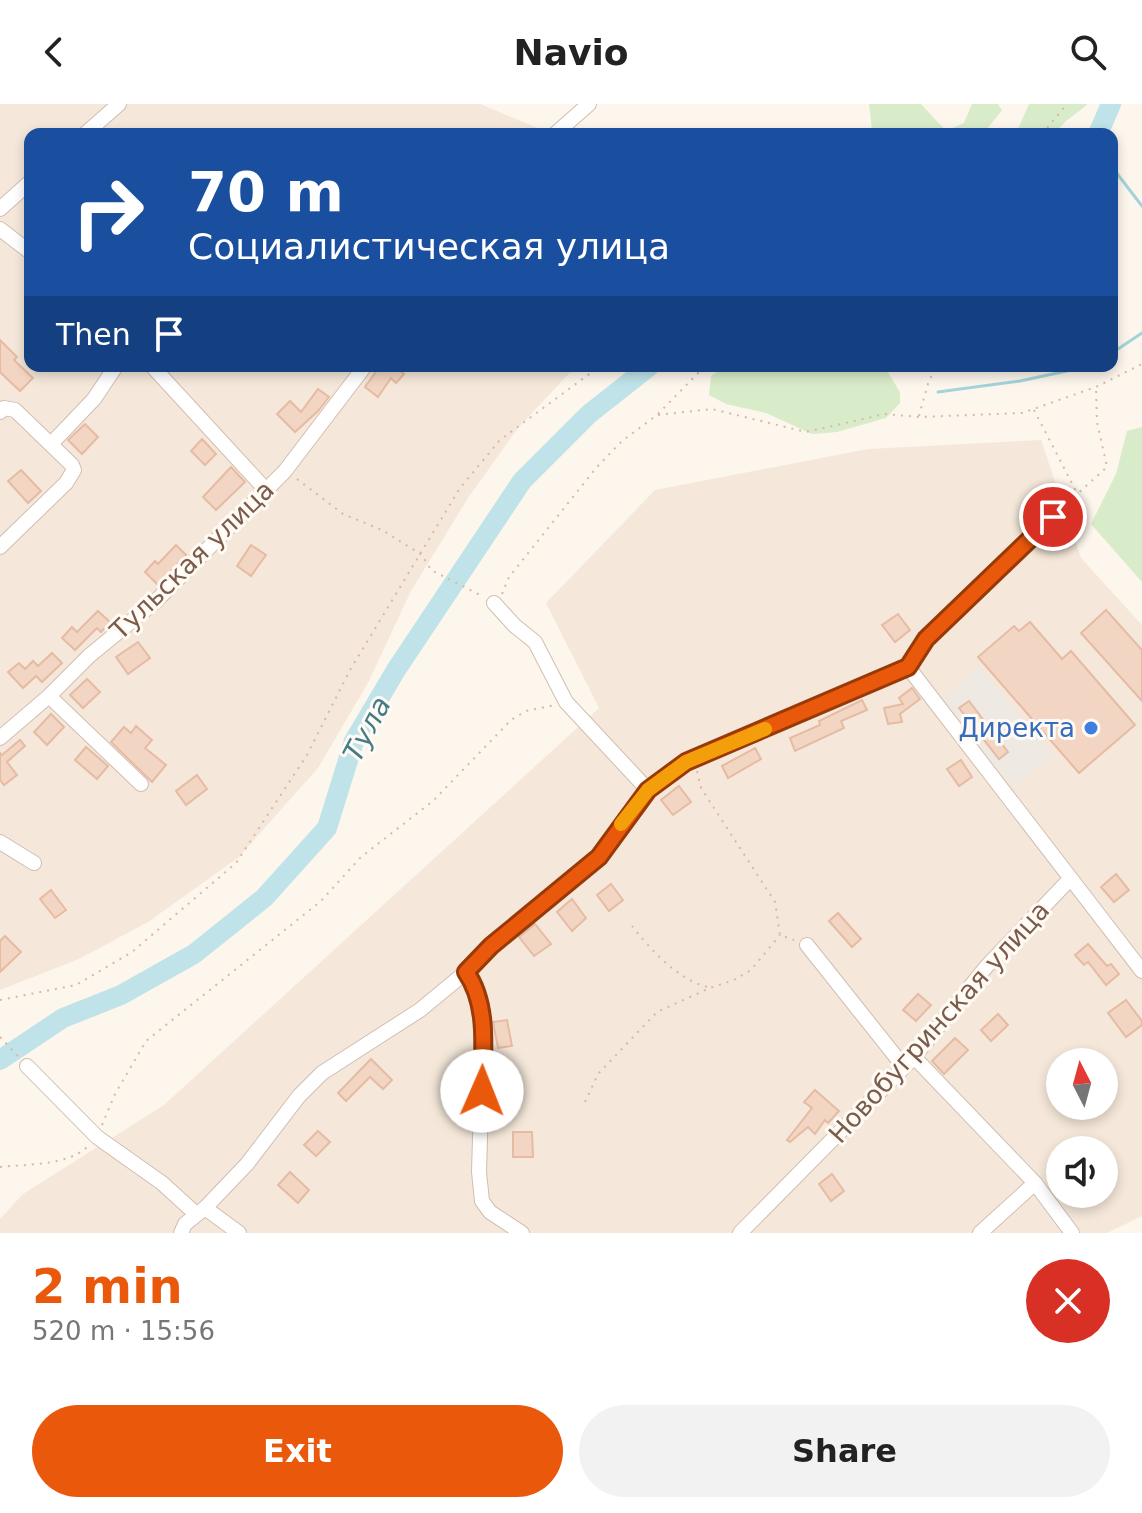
<!DOCTYPE html>
<meta charset="utf-8">
<style>
:root{--surface:#fff;--page:#f2f2f2;--text:#222;--muted:#767676;--accent:#ea580c}
body{margin:0;font-family:"DejaVu Sans",sans-serif;background:var(--page);color:var(--text);height:100vh;display:flex;flex-direction:column;font-size:30px;white-space:nowrap}
*{box-sizing:border-box;margin:0}
p{font-size:26px;color:var(--muted)}
.icon{flex:none;width:44px;height:44px;fill:none;stroke:currentColor;stroke-width:2;stroke-linecap:round;stroke-linejoin:round}
.map{position:relative;height:1129px;overflow:hidden}
.drawer{display:flex;flex-direction:column;background:var(--surface);flex:1}
.drawer>*{flex:none}
.banner{position:absolute;left:24px;top:24px;width:1094px;height:244px;border-radius:16px;box-shadow:0 4px 12px #0003;background:#1a4fa0;color:#fff;overflow:hidden}
.needle{width:52px;rotate:354deg}
.buttons{position:absolute;left:1046px;top:944px;display:grid;gap:16px}
.buttons a{display:grid;place-items:center;width:72px;height:72px;border-radius:50%;background:var(--surface);box-shadow:0 4px 12px #0003;font-size:40px}
.pin{position:absolute;display:grid;place-items:center;width:68px;height:68px;color:#fff;margin:-34px;border:4px solid #fff;border-radius:50%;box-shadow:0 2px 8px #0007}
.me{position:absolute;width:88px;margin:-44px;rotate:1deg;stroke-linejoin:round;filter:drop-shadow(0 0 6px #0008)}
.turn{display:flex;align-items:center;gap:28px;height:168px;padding:0 32px;font-size:36px}
.turn .icon{width:104px;height:104px;stroke-width:2.5}
.turn b{display:block;font-size:56px;line-height:68px}
.then{display:flex;align-items:center;height:76px;padding:0 32px;background:#0003;gap:16px;font-size:30px}
.round{display:grid;place-items:center;flex:none;width:84px;height:84px;border-radius:42px;background:var(--page)}
.overview{display:flex;align-items:center;justify-content:space-between;height:136px;padding:0 32px}
h1{font-size:48px;font-weight:600;line-height:60px;color:var(--accent)}
.cta{display:flex;gap:16px;margin-top:auto;padding:16px 32px}
.cta a{flex:1;height:92px;border-radius:48px;background:var(--accent);color:#fff;font-size:32px;font-weight:600;line-height:92px;text-align:center}
.cta a+a{background:var(--page);color:var(--text)}
header{display:flex;justify-content:space-between;align-items:center;height:104px;padding:0 32px;background:var(--surface);font-size:36px;font-weight:600}
.map>svg:first-child{display:block}
.residential{fill:#f5e8da;fill-rule:evenodd}
.industrial{fill:#efe9e4}
.green{fill:#d8ecc9}
.lines{fill:none;stroke-linecap:round;stroke-linejoin:round}
.stream{stroke:#a5d3da;stroke-width:3}
.river{stroke:#bfe3e8;stroke-width:20}
.building{fill:#f3d5c3;stroke:#e6bba3;stroke-width:2}
.minor-casing{stroke:#d1beb0;stroke-width:16}
.path{stroke:#d9b8a5;stroke-width:2;stroke-dasharray:2 6;stroke-linecap:butt}
.minor{stroke:#fff;stroke-width:14}
.route-casing{stroke:#983908;stroke-width:20}
.route{stroke:#ea580c;stroke-width:14}
.slow{stroke:#f59e0b;stroke-width:14}
.shop-dot{fill:#3f7fe0;stroke:#fffaf3;stroke-width:3}
.labels{text-anchor:middle;dominant-baseline:central;stroke-width:6;stroke-linejoin:round;paint-order:stroke}
.street-label{font-size:26px;fill:#7a5c4d;stroke:#fffaf3}
.shop-label{font-size:26px;fill:#366cbe;stroke:#fffaf3;text-anchor:end}
.water-label{font-size:28px;font-style:italic;fill:#437c86;stroke:#fffaf3}
</style>
<header><svg class="icon" aria-label="back" viewBox="0 0 24 24"><path d="M15 5l-7 7 7 7"/></svg>Navio<svg class="icon" aria-label="search" viewBox="0 0 24 24"><circle cx="10" cy="10" r="6"/><path d="M15 15l6 6"/></svg></header>
<div class="map">
<svg width="1142" height="1129" viewBox="0 0 1142 1129">
<rect width="100%" height="100%" fill="#fdf6ec"/>
<g class="residential">
<path d="M 0,0 L 480,0 L 552,30 L 30,30 L 30,262 L 576,262 L 518,324 L 468,394 L 411,487 L 368,579 L 318,664 L 239,753 L 148,818 L 79,855 L 0,886 Z"/>
<path d="M 1041,336 L 1081,454 L 1142,521 L 1142,1112 L 1107,1129 L 0,1129 L 0,1115 L 23,1090 L 164,1001 L 599,604 L 546,499 L 655,386 L 868,345 ZM 1060,958 L 1104,958 L 1104,1002 L 1060,1002 ZM 1060,1046 L 1104,1046 L 1104,1090 L 1060,1090 Z"/>
</g>
<path class="industrial" d="M 978,560 L 1054,654 L 1012,682 L 944,596 Z"/>
<g class="green">
<path d="M 869,0 L 921,0 L 946,27 L 964,19 L 972,0 L 998,0 L 1002,6 L 983,30 L 880,30 L 872,26 Z"/>
<path d="M 1029,0 L 1087,0 L 1087,1 L 1066,17 L 1054,30 L 1024,30 L 1018,25 Z"/>
<path d="M 726,262 L 884,262 L 900,288 L 900,299 L 886,314 L 837,328 L 812,330 L 766,309 L 726,300 L 709,291 L 711,272 Z"/>
<path d="M 1142,323 L 1142,478 L 1091,420 L 1116,370 L 1127,327 Z"/>
</g>
<g class="lines">
<g class="stream">
<path d="M 1112,63 L 1142,102"/>
<path d="M 1112,249 L 1142,229"/>
<path d="M 938,288 L 1020,277 L 1090,262"/>
</g>
<g class="river">
<path d="M 1098,30 L 1111,0"/>
<path d="M 0,956 L 63,914 L 121,891 L 194,850 L 264,794 L 327,724 L 354,637 L 396,566 L 522,377 L 589,310 L 650,262"/>
</g>
</g>
<g class="building">
<path d="M 0,236 L 17,253 L 14,256 L 33,274 L 20,287 L 0,268 Z"/>
<path d="M 380,262 L 395,262 L 404,270 L 396,279 L 391,274 L 378,293 L 365,283 Z"/>
<path d="M 318,285 L 329,293 L 318,307 L 295,328 L 277,310 L 290,297 L 301,308 Z"/>
<path d="M 85,320 L 98,333 L 82,350 L 68,336 Z"/>
<path d="M 202,335 L 216,350 L 205,361 L 191,347 Z"/>
<path d="M 231,363 L 245,378 L 216,406 L 203,393 Z"/>
<path d="M 21,366 L 41,387 L 28,399 L 8,377 Z"/>
<path d="M 176,441 L 186,451 L 158,481 L 145,468 L 155,457 L 158,460 Z"/>
<path d="M 251,441 L 266,451 L 251,472 L 237,462 Z"/>
<path d="M 1106,506 L 1142,546 L 1142,597 L 1081,529 Z"/>
<path d="M 98,507 L 110,518 L 101,528 L 97,524 L 75,546 L 62,534 L 72,523 L 77,528 Z"/>
<path d="M 898,510 L 910,526 L 895,538 L 882,521 Z"/>
<path d="M 1030,518 L 1062,555 L 1071,547 L 1135,621 L 1079,669 L 978,553 L 1014,522 L 1019,527 Z"/>
<path d="M 138,538 L 150,554 L 128,570 L 116,553 Z"/>
<path d="M 52,549 L 62,559 L 42,578 L 36,572 L 23,584 L 8,568 L 19,559 L 25,565 L 33,557 L 38,562 Z"/>
<path d="M 87,575 L 100,588 L 83,604 L 70,591 Z"/>
<path d="M 912,584 L 920,595 L 900,610 L 902,618 L 888,620 L 884,604 L 903,600 L 899,594 Z"/>
<path d="M 862,596 L 867,606 L 841,617 L 844,624 L 795,647 L 790,634 L 820,621 L 819,617 Z"/>
<path d="M 969,597 L 1008,648 L 999,655 L 959,604 Z"/>
<path d="M 51,610 L 64,623 L 47,641 L 34,628 Z"/>
<path d="M 136,622 L 152,636 L 145,644 L 166,661 L 152,678 L 111,638 L 124,623 L 131,629 Z"/>
<path d="M 20,636 L 25,642 L 7,658 L 17,671 L 4,681 L 0,676 L 0,649 L 2,651 Z"/>
<path d="M 86,643 L 108,662 L 97,675 L 75,656 Z"/>
<path d="M 755,644 L 761,655 L 728,674 L 722,662 Z"/>
<path d="M 961,656 L 972,673 L 959,682 L 947,665 Z"/>
<path d="M 197,671 L 207,685 L 186,701 L 176,687 Z"/>
<path d="M 679,682 L 691,698 L 673,711 L 661,696 Z"/>
<path d="M 1116,770 L 1129,786 L 1114,798 L 1101,783 Z"/>
<path d="M 611,780 L 623,796 L 609,807 L 597,791 Z"/>
<path d="M 51,786 L 66,806 L 55,814 L 40,795 Z"/>
<path d="M 572,795 L 586,814 L 572,827 L 557,808 Z"/>
<path d="M 838,809 L 861,835 L 852,843 L 829,817 Z"/>
<path d="M 535,820 L 551,840 L 534,852 L 519,833 Z"/>
<path d="M 5,832 L 21,848 L 0,868 L 0,837 Z"/>
<path d="M 1088,840 L 1107,862 L 1111,860 L 1119,870 L 1106,881 L 1088,858 L 1084,861 L 1075,851 Z"/>
<path d="M 918,890 L 931,901 L 916,917 L 903,906 Z"/>
<path d="M 1126,896 L 1142,917 L 1142,921 L 1126,933 L 1108,909 Z"/>
<path d="M 998,910 L 1008,921 L 991,937 L 981,926 Z"/>
<path d="M 507,916 L 512,942 L 498,944 L 493,918 Z"/>
<path d="M 955,934 L 968,946 L 944,970 L 932,957 Z"/>
<path d="M 371,955 L 392,976 L 383,985 L 370,973 L 346,997 L 338,989 Z"/>
<path d="M 511,977 L 514,996 L 493,997 L 492,978 Z"/>
<path d="M 815,986 L 839,1007 L 828,1019 L 825,1016 L 815,1030 L 808,1023 L 790,1038 L 787,1036 L 812,1004 L 804,998 Z"/>
<path d="M 459,987 L 471,987 L 471,1017 L 460,1017 Z"/>
<path d="M 318,1027 L 330,1038 L 316,1052 L 304,1041 Z"/>
<path d="M 513,1028 L 532,1028 L 533,1053 L 513,1053 Z"/>
<path d="M 290,1068 L 309,1086 L 298,1099 L 278,1081 Z"/>
<path d="M 832,1070 L 844,1087 L 831,1097 L 819,1080 Z"/>
</g>
<g class="lines">
<g class="minor-casing">
<g id="minor">
<path d="M 85,30 L 119,0"/>
<path d="M 555,30 L 589,0"/>
<path d="M 0,105 L 30,78"/>
<path d="M 0,125 L 30,148"/>
<path d="M 152,262 L 266,386"/>
<path d="M 0,308 L 4,304 L 15,306 L 72,361 L 74,366 L 66,379 L 0,443"/>
<path d="M 51,340 L 94,295 L 116,262"/>
<path d="M 494,499 L 515,522 L 535,538 L 566,598 L 648,686"/>
<path d="M 908,563 L 1142,867"/>
<path d="M 49,592 L 141,680"/>
<path d="M 0,634 L 49,592 L 89,552 L 156,497 L 285,367 L 365,262"/>
<path d="M 0,738 L 34,759"/>
<path d="M 807,841 L 904,963"/>
<path d="M 466,868 L 476,882 L 480,898 L 483,935 L 479,1068 L 482,1097 L 490,1108 L 522,1129"/>
<path d="M 914,953 L 1035,1079 L 980,1129"/>
<path d="M 27,962 L 97,1033 L 162,1079 L 196,1110"/>
<path d="M 1035,1079 L 1072,1129"/>
<path d="M 205,1104 L 239,1129"/>
<path d="M 181,1129 L 185,1120 L 205,1104 L 247,1060 L 299,992 L 322,969 L 420,906 L 466,868 L 491,842 L 566,781 L 599,753 L 648,686 L 686,658 L 908,563 L 926,535 L 1053,413"/>
<path d="M 740,1129 L 914,953 L 986,863 L 1070,775"/>
</g>
</g>
<g class="path">
<path d="M 1042,30 L 1067,0"/>
<path d="M 1034,306 L 1077,389"/>
<path d="M 658,310 L 705,262"/>
<path d="M 919,312 L 929,276 L 938,262"/>
<path d="M 297,375 L 343,410 L 382,426 L 422,451 L 431,466 L 482,492"/>
<path d="M 1062,404 L 1107,363 L 1097,318 L 1096,283"/>
<path d="M 502,490 L 509,473 L 596,364 L 622,337 L 657,311 L 712,305 L 806,328 L 885,310 L 919,313 L 1022,309 L 1096,283 L 1142,260"/>
<path d="M 697,667 L 701,684 L 775,798 L 780,831 L 794,836"/>
<path d="M 632,822 C 651,846 678,876 708,883"/>
<path d="M 0,896 L 76,881 L 132,848 L 236,759 L 307,651 L 350,566 L 460,384 L 500,336 L 600,262"/>
<path d="M 0,933 L 18,952"/>
<path d="M 585,998 L 598,970 L 657,908 L 710,884 L 734,876 L 751,866 L 780,831"/>
<path d="M 102,1021 L 115,990 L 146,937 L 321,797 L 361,753 L 433,697 L 511,616 L 526,607 L 555,601"/>
<path d="M 0,1063 C 26,1060 67,1062 87,1043"/>
</g>
<use href="#minor" class="minor"/>
</g>
<g class="lines">
<g class="route-casing">
<path id="route" d="M 482,987 C 483,947 489,901 466,868 L 491,842 L 599,753 L 648,686 L 686,658 L 908,563 L 926,535 L 1053,413"/>
</g>
<use href="#route" class="route"/>
<path class="slow" d="M 621,720 L 648,686 L 686,658 L 765,625"/>
</g>
<circle class="shop-dot" cx="1091" cy="624" r="8"/>
<g class="labels">
<g class="street-label">
<text transform="translate(192 456) rotate(-44)">Тульская улица</text>
<text transform="translate(939 918) rotate(-48)">Новобугринская улица</text>
</g>
<g class="shop-label">
<text x="1075" y="624">Директа</text>
</g>
<g class="water-label">
<text transform="translate(367 625) rotate(-62)">Тула</text>
</g>
</g>
</svg>
<div class="buttons">
<a><svg class="needle" viewBox="-14 -14 28 28"><path d="M0-13l5 13h-10z" fill="#e53935"/><path d="M0 13l5-13h-10z" fill="#767676"/></svg></a>
<a><svg class="icon" aria-label="sound" viewBox="0 0 24 24"><path d="M4 9h4l5-4v14l-5-4H4zM17 9q2 3 0 6"/></svg></a>
</div>
<div class="pin" style="left:1053px;top:413px;background:#d93025"><svg class="icon" aria-label="arrive" viewBox="0 0 24 24"><path d="M6 21V4h12l-3 4 3 4H6"/></svg></div>
<svg class="me" style="left:482px;top:987px" viewBox="-20 -20 40 40"><circle r="19" fill="#fff"/><path d="M0-13L10 11 0 6-10 11z" fill="#ea580c"/></svg>
<div class="banner">
<div class="turn"><svg class="icon" aria-label="right" viewBox="0 0 24 24"><path d="M7 20v-9h11M14 6l5 5-5 5"/></svg><div><b>70 m</b>Социалистическая улица</div></div>
<div class="then">Then<svg class="icon" aria-label="arrive" viewBox="0 0 24 24"><path d="M6 21V4h12l-3 4 3 4H6"/></svg></div>
</div>
</div>
<section class="drawer">
<div class="overview"><div><h1>2 min</h1><p>520 m · 15:56</p></div><a class="round" style="background:#d93025;color:#fff"><svg class="icon" aria-label="close" viewBox="0 0 24 24"><path d="M6 6l12 12M18 6L6 18"/></svg></a></div>
<div class="cta"><a>Exit</a><a>Share</a></div>
</section>
